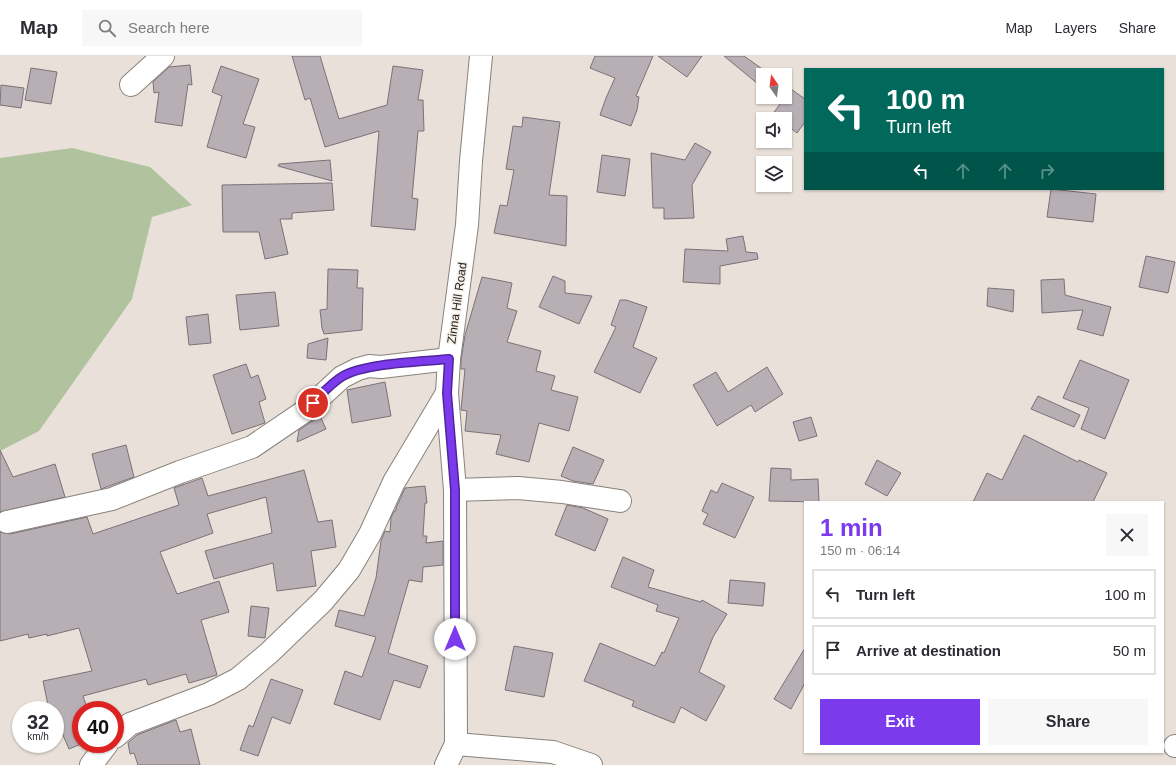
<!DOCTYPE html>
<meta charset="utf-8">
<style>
:root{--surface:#fff;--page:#f7f7f7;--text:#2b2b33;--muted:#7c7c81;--line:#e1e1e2;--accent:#7c3aed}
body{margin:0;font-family:Arial,sans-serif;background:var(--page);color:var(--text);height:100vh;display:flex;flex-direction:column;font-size:15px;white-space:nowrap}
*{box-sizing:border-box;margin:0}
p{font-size:13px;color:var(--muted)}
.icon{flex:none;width:22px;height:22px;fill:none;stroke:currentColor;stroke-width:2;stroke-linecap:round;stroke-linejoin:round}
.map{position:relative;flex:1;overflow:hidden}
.sheet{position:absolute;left:804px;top:445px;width:360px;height:252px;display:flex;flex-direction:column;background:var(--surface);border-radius:0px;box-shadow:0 1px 3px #0004}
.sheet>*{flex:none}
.top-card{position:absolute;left:804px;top:12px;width:360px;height:122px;border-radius:0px;box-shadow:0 1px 3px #0004;background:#00695c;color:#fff;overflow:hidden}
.needle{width:26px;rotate:346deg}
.controls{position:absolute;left:756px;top:12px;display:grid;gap:8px}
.controls a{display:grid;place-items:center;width:36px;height:36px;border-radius:0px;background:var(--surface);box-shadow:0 1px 3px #0004;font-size:20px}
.speed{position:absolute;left:12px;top:645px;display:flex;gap:8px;font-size:20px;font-weight:700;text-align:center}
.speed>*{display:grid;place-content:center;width:52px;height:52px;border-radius:50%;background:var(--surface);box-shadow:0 1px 3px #0004;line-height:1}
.speed small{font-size:10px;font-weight:400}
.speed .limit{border:6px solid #d22;background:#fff;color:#111}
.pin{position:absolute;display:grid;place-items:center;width:34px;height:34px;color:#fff;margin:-17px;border:2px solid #fff;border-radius:50%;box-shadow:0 1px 4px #0007}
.me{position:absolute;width:44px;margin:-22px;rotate:0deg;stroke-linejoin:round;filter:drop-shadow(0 0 3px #0008)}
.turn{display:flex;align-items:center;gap:14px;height:84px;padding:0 16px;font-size:18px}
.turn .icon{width:52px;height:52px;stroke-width:2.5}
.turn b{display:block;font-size:28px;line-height:34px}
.lanes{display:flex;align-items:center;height:38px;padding:0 16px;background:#0003;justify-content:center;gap:20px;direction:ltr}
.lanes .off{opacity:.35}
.round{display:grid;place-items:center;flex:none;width:42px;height:42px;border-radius:0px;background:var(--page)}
.summary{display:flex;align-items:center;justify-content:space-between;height:68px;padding:0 16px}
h1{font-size:24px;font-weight:600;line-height:30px;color:var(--accent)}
.primary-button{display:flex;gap:8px;margin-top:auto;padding:8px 16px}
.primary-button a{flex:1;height:46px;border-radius:0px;background:var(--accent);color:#fff;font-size:16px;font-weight:600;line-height:46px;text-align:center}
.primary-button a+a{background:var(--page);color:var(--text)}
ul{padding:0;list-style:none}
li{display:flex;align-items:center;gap:12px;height:50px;margin:0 8px 6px;padding:0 8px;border:2px solid var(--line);border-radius:0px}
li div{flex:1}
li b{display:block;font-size:15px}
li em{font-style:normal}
header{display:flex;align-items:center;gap:24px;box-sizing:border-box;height:56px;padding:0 20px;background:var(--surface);border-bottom:1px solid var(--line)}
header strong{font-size:19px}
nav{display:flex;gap:22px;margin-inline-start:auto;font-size:14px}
.search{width:280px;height:36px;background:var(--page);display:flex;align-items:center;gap:10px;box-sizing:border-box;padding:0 14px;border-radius:0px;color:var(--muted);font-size:15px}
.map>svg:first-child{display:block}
.green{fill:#b1c39e}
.building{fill:#b8afb5;stroke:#7a7277}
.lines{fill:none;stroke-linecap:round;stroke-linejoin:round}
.minor-casing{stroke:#89827b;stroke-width:24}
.tertiary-casing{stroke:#89827b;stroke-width:24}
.minor{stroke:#fff;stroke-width:22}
.tertiary{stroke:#fff;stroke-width:22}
.route-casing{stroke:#51269a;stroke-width:10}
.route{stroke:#7c3aed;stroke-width:7}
.labels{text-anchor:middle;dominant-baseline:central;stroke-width:3;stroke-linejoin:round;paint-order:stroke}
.street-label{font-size:12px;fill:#1f1c1a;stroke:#f5eee6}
</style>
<header>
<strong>Map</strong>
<div class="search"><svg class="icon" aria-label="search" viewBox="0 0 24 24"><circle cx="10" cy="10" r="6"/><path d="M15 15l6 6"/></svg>Search here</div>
<nav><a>Map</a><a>Layers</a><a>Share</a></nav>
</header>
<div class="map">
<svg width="1176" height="709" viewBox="0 0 1176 709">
<rect width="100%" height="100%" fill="#e8e0d9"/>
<path class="green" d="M 72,92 L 150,111 L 192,149 L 152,161 L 132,243 L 39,375 L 0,395 L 0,102 Z"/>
<g class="building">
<path d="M 292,0 L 320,0 L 339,63 L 387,49 L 393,10 L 423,14 L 418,44 L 423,44 L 424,75 L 418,75 L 412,142 L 418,143 L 415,174 L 371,170 L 379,75 L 325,91 L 310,42 L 305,44 Z"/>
<path d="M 595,0 L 653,0 L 636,40 L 639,41 L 637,54 L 631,70 L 600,59 L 606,42 L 615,22 L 590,12 Z"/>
<path d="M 658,0 L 702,0 L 687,21 Z"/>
<path d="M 724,0 L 744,0 L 768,17 L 763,19 L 763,23 L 758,28 Z"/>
<path d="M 190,9 L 192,29 L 188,28 L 182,70 L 155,66 L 159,36 L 154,37 L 153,26 L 169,11 Z"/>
<path d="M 221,10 L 259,23 L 243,68 L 255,71 L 246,102 L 207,91 L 222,40 L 212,36 Z"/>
<path d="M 31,12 L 57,16 L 51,48 L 25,44 Z"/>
<path d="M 1,29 L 24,32 L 21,52 L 0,49 Z"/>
<path d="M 791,33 L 805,43 L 805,66 L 797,77 L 785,68 L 785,63 L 778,63 L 772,59 Z"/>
<path d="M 523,61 L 560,66 L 549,139 L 567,140 L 566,190 L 494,177 L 500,149 L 507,150 L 514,114 L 506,113 L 513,70 L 522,71 Z"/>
<path d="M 695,87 L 711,96 L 692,129 L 694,162 L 664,163 L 664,152 L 653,152 L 651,97 L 685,104 Z"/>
<path d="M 602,99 L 630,103 L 625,140 L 597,136 Z"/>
<path d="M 330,104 L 332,125 L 278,110 L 279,108 Z"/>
<path d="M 332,127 L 334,154 L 292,157 L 292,163 L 280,163 L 288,198 L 265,203 L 259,176 L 223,176 L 222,129 Z"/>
<path d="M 1051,133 L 1096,138 L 1093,166 L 1047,161 Z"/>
<path d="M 743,180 L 746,196 L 757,197 L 758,203 L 720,210 L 720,228 L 683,226 L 685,193 L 728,195 L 726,183 Z"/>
<path d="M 1146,200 L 1175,206 L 1168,237 L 1139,231 Z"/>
<path d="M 328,213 L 358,214 L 357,232 L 363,232 L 362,274 L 324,278 L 322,272 L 320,254 L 327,253 Z"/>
<path d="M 553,220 L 565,225 L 565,237 L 592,240 L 579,268 L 539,251 Z"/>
<path d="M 482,221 L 512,227 L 507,252 L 517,255 L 507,286 L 541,295 L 536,315 L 555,320 L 551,334 L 578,341 L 569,375 L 539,367 L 529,406 L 496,398 L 501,379 L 465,375 L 467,355 L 461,354 L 465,313 L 461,313 L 461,304 L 465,279 Z"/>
<path d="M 1064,223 L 1065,239 L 1111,251 L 1103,280 L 1077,273 L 1083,254 L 1042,257 L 1041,224 Z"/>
<path d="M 988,232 L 1014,234 L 1013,256 L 987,250 Z"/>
<path d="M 275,236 L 279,270 L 240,274 L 236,239 Z"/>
<path d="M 620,244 L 626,244 L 647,251 L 633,291 L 657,302 L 640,337 L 594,316 L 616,271 L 611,269 Z"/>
<path d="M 208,258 L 211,287 L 189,289 L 186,261 Z"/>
<path d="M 328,282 L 326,304 L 307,302 L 308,288 Z"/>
<path d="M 1080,304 L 1129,324 L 1105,383 L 1081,373 L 1089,352 L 1063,342 Z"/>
<path d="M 246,308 L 251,322 L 258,319 L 266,343 L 259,346 L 265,367 L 232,378 L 213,319 Z"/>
<path d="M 767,311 L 783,338 L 755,356 L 751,349 L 717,370 L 693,329 L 716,316 L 728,336 Z"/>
<path d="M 385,326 L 391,360 L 352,367 L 347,334 Z"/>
<path d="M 1038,340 L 1080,359 L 1074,371 L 1031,353 Z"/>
<path d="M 320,360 L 326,373 L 297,386 L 299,374 Z"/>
<path d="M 811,361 L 817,380 L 799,385 L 793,366 Z"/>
<path d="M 1024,379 L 1078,406 L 1079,404 L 1107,417 L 1093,446 L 973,446 L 987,417 L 1002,424 Z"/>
<path d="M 126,389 L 134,421 L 101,433 L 92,398 Z"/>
<path d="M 573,391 L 604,404 L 593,428 L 573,425 L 561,420 Z"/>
<path d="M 0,394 L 13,421 L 55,408 L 65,441 L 0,456 Z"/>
<path d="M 877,404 L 901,417 L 887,440 L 865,428 Z"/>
<path d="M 771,412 L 791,413 L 791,424 L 818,423 L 819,446 L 769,445 Z"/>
<path d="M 304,414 L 318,466 L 332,464 L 336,491 L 311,495 L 316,530 L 277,535 L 273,507 L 214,523 L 205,495 L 272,477 L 266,441 L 207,458 L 213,477 L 160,496 L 177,538 L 219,525 L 229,556 L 201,564 L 217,619 L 189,627 L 186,618 L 148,629 L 146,623 L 83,640 L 88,654 L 81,654 L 81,688 L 69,693 L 59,670 L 55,671 L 55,654 L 49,654 L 43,625 L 92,615 L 79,572 L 47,580 L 47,578 L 29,582 L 28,578 L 0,585 L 0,476 L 10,478 L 87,461 L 93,478 L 179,449 L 174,432 L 202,422 L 208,440 Z"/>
<path d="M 722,427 L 754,441 L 735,482 L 703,468 L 708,458 L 702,455 L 711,434 L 717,437 Z"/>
<path d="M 425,430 L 427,447 L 425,447 L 423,480 L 427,480 L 426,487 L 443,485 L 443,509 L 423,511 L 422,526 L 409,524 L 388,597 L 428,610 L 420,632 L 394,624 L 380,664 L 334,648 L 345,615 L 362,621 L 376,581 L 335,570 L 339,554 L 364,560 L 376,522 L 381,485 L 385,475 L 390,476 L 391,462 L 394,455 L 396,455 L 396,452 L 405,432 Z"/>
<path d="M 567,449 L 583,452 L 608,463 L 595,495 L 555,479 Z"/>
<path d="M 623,501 L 654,514 L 648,531 L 701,546 L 702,544 L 727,558 L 713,581 L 699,616 L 725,630 L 706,665 L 681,651 L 674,667 L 632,650 L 634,645 L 584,625 L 600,587 L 655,610 L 662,596 L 664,597 L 679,562 L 656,555 L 658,549 L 611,531 Z"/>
<path d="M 730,524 L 765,527 L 763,550 L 728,547 Z"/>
<path d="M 251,550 L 269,552 L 265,582 L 248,580 Z"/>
<path d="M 514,590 L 553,597 L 544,641 L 505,634 Z"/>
<path d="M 805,592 L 805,627 L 791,653 L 774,643 Z"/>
<path d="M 271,623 L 303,634 L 290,668 L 272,661 L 258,700 L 240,694 L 249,669 L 253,671 Z"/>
<path d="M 176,664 L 180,676 L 191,673 L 200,709 L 138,709 L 134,697 L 130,698 L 128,687 L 137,679 Z"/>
</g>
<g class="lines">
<g class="minor-casing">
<g id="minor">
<path d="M 131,29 L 163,0"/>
<path d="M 455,434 L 518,432 L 562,436 L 620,445"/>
<path d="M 7,466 L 112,443 L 180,416 L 252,391 L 305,355 L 342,321 L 358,313 L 369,310 L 381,311 L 449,303"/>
<path d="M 115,681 L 130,668 L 209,638 L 238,623 L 269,597 L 323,545 L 349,514 L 370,478 L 394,426 L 447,337"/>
<path d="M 456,688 L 553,696 L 591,709"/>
<path d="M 1175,690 L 1176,690"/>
<path d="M 91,709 L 107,688"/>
</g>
</g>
<g class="tertiary-casing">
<path id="tertiary" d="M 446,709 L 456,688 L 455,434 L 447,337 L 449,303 L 467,169 L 471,105 L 481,0"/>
</g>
<use href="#minor" class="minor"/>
<use href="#tertiary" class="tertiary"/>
</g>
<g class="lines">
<g class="route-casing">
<path id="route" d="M 313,347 C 322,338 331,327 343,320 C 366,307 420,306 449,303 L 447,337 L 455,434 L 455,583"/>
</g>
<use href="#route" class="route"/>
</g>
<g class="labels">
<g class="street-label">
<text transform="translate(457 247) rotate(-82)">Zinna Hill Road</text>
</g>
</g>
</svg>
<div class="controls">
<a><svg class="needle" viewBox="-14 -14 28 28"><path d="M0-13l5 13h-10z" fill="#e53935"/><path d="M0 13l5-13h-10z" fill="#7c7c81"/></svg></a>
<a><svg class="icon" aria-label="sound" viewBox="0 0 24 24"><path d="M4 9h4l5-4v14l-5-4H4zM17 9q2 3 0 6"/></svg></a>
<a><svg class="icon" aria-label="layers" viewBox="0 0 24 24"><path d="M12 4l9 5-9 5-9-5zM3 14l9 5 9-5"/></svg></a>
</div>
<div class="speed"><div>32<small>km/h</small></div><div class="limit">40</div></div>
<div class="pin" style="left:313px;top:347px;background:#d93025"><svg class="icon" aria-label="arrive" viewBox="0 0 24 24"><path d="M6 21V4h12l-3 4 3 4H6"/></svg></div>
<svg class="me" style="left:455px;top:583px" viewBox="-20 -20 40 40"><circle r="19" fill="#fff"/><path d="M0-13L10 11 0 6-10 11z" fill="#7c3aed"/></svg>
<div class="top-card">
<div class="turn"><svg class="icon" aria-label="left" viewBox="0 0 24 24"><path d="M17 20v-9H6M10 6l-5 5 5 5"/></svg><div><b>100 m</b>Turn left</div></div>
<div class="lanes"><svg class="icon" aria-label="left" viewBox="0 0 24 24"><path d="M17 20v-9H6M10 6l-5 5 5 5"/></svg><svg class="icon off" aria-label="ahead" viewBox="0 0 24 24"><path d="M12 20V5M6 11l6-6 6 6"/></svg><svg class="icon off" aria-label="ahead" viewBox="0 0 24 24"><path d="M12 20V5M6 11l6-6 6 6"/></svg><svg class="icon off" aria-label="right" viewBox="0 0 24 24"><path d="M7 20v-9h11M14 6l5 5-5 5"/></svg></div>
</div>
<section class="sheet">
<div class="summary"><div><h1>1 min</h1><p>150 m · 06:14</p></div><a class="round"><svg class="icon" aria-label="close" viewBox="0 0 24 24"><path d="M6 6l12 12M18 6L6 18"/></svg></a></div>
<ul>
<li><svg class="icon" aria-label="left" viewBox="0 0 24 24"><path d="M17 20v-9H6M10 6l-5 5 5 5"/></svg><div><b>Turn left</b></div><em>100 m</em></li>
<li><svg class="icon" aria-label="arrive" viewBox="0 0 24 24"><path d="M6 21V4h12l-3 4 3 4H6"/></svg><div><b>Arrive at destination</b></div><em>50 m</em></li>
</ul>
<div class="primary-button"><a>Exit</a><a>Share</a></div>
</section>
</div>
